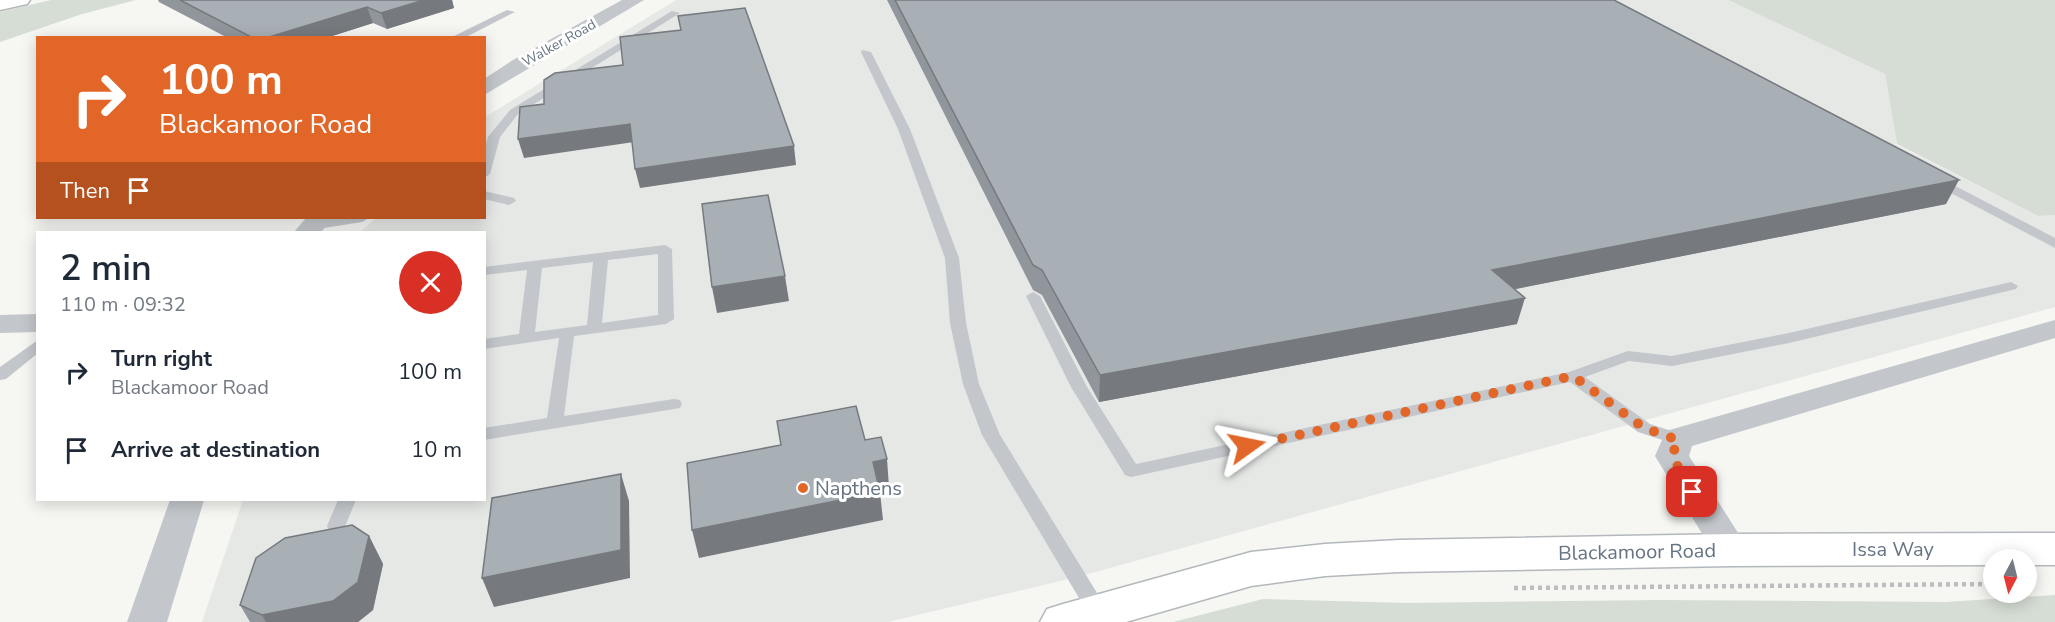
<!DOCTYPE html>
<meta charset="utf-8">
<style>
:root{--surface:#fff;--page:#f2f2f3;--text:#1f2937;--muted:#747a83}
body{margin:0;font-family:"Nunito Sans",sans-serif;background:var(--page);color:var(--text);height:100vh;display:flex;flex-direction:column;font-size:22px;white-space:nowrap}
*{box-sizing:border-box;margin:0}
p{font-size:20px;color:var(--muted)}
.icon{flex:none;width:33px;height:33px;fill:none;stroke:currentColor;stroke-width:2;stroke-linecap:round;stroke-linejoin:round}
.map{position:relative;flex:1;overflow:hidden}
.details{position:absolute;left:36px;top:231px;width:450px;height:270px;display:flex;flex-direction:column;background:var(--surface);border-radius:0px;box-shadow:0 3px 15px #0003}
.details>*{flex:none}
.guide{position:absolute;left:36px;top:36px;width:450px;height:183px;border-radius:0px;box-shadow:0 3px 15px #0003;background:#e16627;color:#fff;overflow:hidden}
.needle{width:39px;rotate:187deg}
.tools{position:absolute;left:1983px;top:549px;display:grid;gap:12px}
.tools a{display:grid;place-items:center;width:54px;height:54px;border-radius:50%;background:var(--surface);box-shadow:0 3px 15px #0003;font-size:30px}
.pin{position:absolute;display:grid;place-items:center;width:51px;height:51px;color:#fff;margin:-26px;border-radius:12px;box-shadow:0 3px 9px #0006}
.me{position:absolute;width:66px;margin:-33px;rotate:78deg;stroke-linejoin:round;filter:drop-shadow(0 0 4px #0008)}
.turn{display:flex;align-items:center;gap:21px;height:126px;padding:0 24px;font-size:27px}
.turn .icon{width:78px;height:78px;stroke-width:2.5}
.turn b{display:block;font-size:42px;line-height:51px}
.then{display:flex;align-items:center;height:57px;padding:0 24px;background:#0003;gap:12px;font-size:22px}
.round{display:grid;place-items:center;flex:none;width:63px;height:63px;border-radius:32px;background:var(--page)}
.summary{display:flex;align-items:center;justify-content:space-between;height:102px;padding:0 24px}
h1{font-size:36px;font-weight:600;line-height:45px}
ul{padding:0;list-style:none}
li{display:flex;align-items:center;gap:18px;height:78px;padding:0 24px}
li div{flex:1}
li b{display:block;font-size:22px}
li em{font-style:normal}
.map>svg:first-child{display:block}
.built{fill:#e6e8e6}
.green{fill:#d6ddd4}
.lines{fill:none;stroke-linecap:round;stroke-linejoin:round}
.secondary-casing{stroke:#b3b8bd;stroke-width:3}
.highway-casing{stroke:#b4b7ba;stroke-width:3}
.path{stroke:#bbbdbf;stroke-width:4.5;stroke-dasharray:4 4;stroke-linecap:butt}
.lane{fill:#c3c6ca;fill-rule:evenodd}
.street{fill:#c3c6ca;fill-rule:evenodd}
.secondary{fill:#fff;fill-rule:evenodd}
.highway{fill:#fff;fill-rule:evenodd}
.wall{fill:#90969c}
.shaded-wall{fill:#767a7f}
.building{fill:#a8afb5;stroke:#767a7f;stroke-width:1.5}
.route{stroke:#e16627;stroke-width:10;stroke-dasharray:0 18}
.poi-dot{fill:#e16627;stroke:#fff;stroke-width:2}
.labels{text-anchor:middle;dominant-baseline:central;stroke-width:6;stroke-linejoin:round;paint-order:stroke}
.far-street-label{font-size:14px;fill:#657383;stroke:#fff}
.near-poi-label{font-size:20px;fill:#657383;stroke:#fff;text-anchor:start}
.near-street-label{font-size:20px;fill:#657383;stroke:#fff}
</style>
<div class="map">
<svg width="2055" height="622" viewBox="0 0 2055 622">
<rect width="100%" height="100%" fill="#f6f6f3"/>
<path class="built" d="M 676,0 L 1728,0 L 1885,74 L 1897,145 L 2038,216 L 2055,215 L 2055,307 L 1077,577 L 888,622 L 202,622 L 243,500 L 484,500 L 484,232 L 360,232 L 376,218 L 484,218 L 485,117 Z"/>
<g class="green">
<path d="M 51,0 L 136,0 L 82,14 L 0,42 L 0,12 Z"/>
<path d="M 1728,0 L 2055,0 L 2055,215 L 2038,216 L 1897,144 L 1885,74 Z"/>
<path d="M 2055,595 L 2055,622 L 1173,622 L 1263,599 L 1407,603 L 1660,600 L 1946,602 Z"/>
</g>
<g class="lines">
<g class="secondary-casing">
<path id="secondary" d="M 2055,533 L 2055,565 L 2026,565 L 2026,560 L 1994,560 L 1994,565 L 1731,566 L 1399,572 L 1325,576 L 1251,586 L 1126,622 L 1040,622 L 1047,609 L 1063,604 L 1251,552 L 1325,544 L 1399,540 L 1731,534 Z"/>
</g>
<g class="highway-casing">
<path id="highway" d="M 0,0 L 30,0 L 27,4 L 0,10 Z"/>
</g>
<path class="path" d="M 1514,588 L 1994,584"/>
<g class="lane">
<path d="M 507,10 L 515,12 L 464,38 L 450,38 Z"/>
<path d="M 672,11 L 680,13 L 518,114 L 500,137 L 490,174 L 484,178 L 484,150 L 488,137 L 510,110 Z"/>
<path d="M 862,50 L 871,52 L 910,129 L 959,258 L 966,323 L 979,384 L 1000,435 L 1105,606 L 1108,612 L 1105,618 L 1098,620 L 1091,618 L 982,435 L 963,384 L 950,323 L 945,258 L 898,129 L 861,52 Z"/>
<path d="M 1936,176 L 2055,238 L 2055,248 L 1932,183 L 1932,177 Z"/>
<path d="M 484,191 L 514,198 L 516,201 L 509,205 L 484,199 Z"/>
<path d="M 340,218 L 369,218 L 362,222 L 311,230 L 304,226 L 311,222 Z"/>
<path d="M 665,245 L 672,249 L 674,319 L 666,324 L 574,336 L 564,416 L 674,399 L 680,400 L 682,404 L 680,408 L 484,440 L 484,428 L 547,418 L 559,338 L 484,349 L 484,339 L 519,334 L 527,270 L 484,275 L 484,267 ZM 658,254 L 658,315 L 602,323 L 608,260 ZM 593,262 L 587,325 L 535,332 L 542,268 Z"/>
<path d="M 2011,282 L 2018,286 L 2016,289 L 1789,343 L 1672,366 L 1629,361 L 1585,377 L 1650,424 L 1684,435 L 1687,439 L 1684,443 L 1678,445 L 1638,432 L 1570,382 L 1131,477 L 1125,475 L 1071,387 L 1026,296 L 1033,292 L 1040,296 L 1087,387 L 1136,464 L 1569,372 L 1628,351 L 1672,356 L 1789,333 Z"/>
<path d="M 38,340 L 38,353 L 6,379 L 0,380 L 0,367 Z"/>
<path d="M 338,500 L 356,500 L 343,531 L 336,533 L 329,531 L 327,526 Z"/>
</g>
<g class="street">
<path d="M 622,0 L 644,0 L 484,95 L 484,79 L 513,60 Z"/>
<path d="M 306,218 L 333,218 L 321,232 L 294,232 Z"/>
<path d="M 38,314 L 38,332 L 0,333 L 0,315 Z"/>
<path d="M 2055,320 L 2055,338 L 1692,446 L 1689,456 L 1749,550 L 1744,560 L 1731,564 L 1718,560 L 1655,456 L 1666,431 Z"/>
<path d="M 170,500 L 204,500 L 167,622 L 127,622 Z"/>
</g>
<use href="#secondary" class="secondary"/>
<use href="#highway" class="highway"/>
</g>
<g class="wall">
<path d="M 158,0 L 452,0 L 454,8 L 387,29 L 373,23 L 326,38 L 228,38 L 159,2 Z"/>
<path d="M 887,0 L 1614,0 L 1946,204 L 1515,289 L 1517,324 L 1099,402 L 1042,295 L 1033,290 Z"/>
<path d="M 369,536 L 383,564 L 373,610 L 358,622 L 250,622 L 240,605 Z"/>
</g>
<g class="shaded-wall">
<path d="M 424,0 L 452,0 L 454,8 L 387,29 L 381,13 Z"/>
<path d="M 367,7 L 373,23 L 326,38 L 266,38 Z"/>
<path d="M 630,124 L 634,142 L 524,158 L 518,139 Z"/>
<path d="M 794,146 L 796,165 L 640,188 L 635,169 Z"/>
<path d="M 1959,180 L 1946,204 L 1485,295 L 1492,270 Z"/>
<path d="M 785,276 L 789,301 L 717,313 L 712,287 Z"/>
<path d="M 1525,298 L 1517,324 L 1099,402 L 1100,375 Z"/>
<path d="M 887,459 L 889,487 L 876,490 L 873,462 Z"/>
<path d="M 621,474 L 629,501 L 630,578 L 494,607 L 482,578 Z"/>
<path d="M 880,492 L 883,520 L 699,558 L 692,530 Z"/>
<path d="M 369,536 L 383,564 L 373,610 L 358,622 L 266,622 L 262,615 Z"/>
</g>
<g class="building">
<path d="M 180,0 L 424,0 L 381,13 L 367,7 L 266,38 L 253,38 Z"/>
<path d="M 895,0 L 1614,0 L 1959,180 L 1492,270 L 1525,298 L 1100,375 L 1042,270 L 1033,265 Z"/>
<path d="M 745,8 L 794,146 L 635,169 L 630,124 L 518,139 L 520,107 L 544,104 L 544,80 L 555,73 L 623,65 L 620,37 L 681,30 L 678,16 Z"/>
<path d="M 768,195 L 785,276 L 712,287 L 702,204 Z"/>
<path d="M 856,406 L 865,440 L 881,437 L 887,459 L 873,462 L 880,492 L 692,530 L 687,463 L 781,445 L 777,421 Z"/>
<path d="M 621,474 L 621,550 L 482,578 L 492,498 Z"/>
<path d="M 352,525 L 369,536 L 358,582 L 333,601 L 262,615 L 240,605 L 256,558 L 285,538 Z"/>
</g>
<g class="lines">
<path class="route" d="M 1247,446 L 1573,376 L 1644,428 L 1678,440 L 1672,456 L 1692,492"/>
</g>
<circle class="poi-dot" cx="803" cy="488" r="6"/>
<g class="labels">
<g class="far-street-label">
<text transform="translate(559 43) rotate(-29)">Walker Road</text>
</g>
<g class="near-poi-label">
<text x="815" y="488">Napthens</text>
</g>
<g class="near-street-label">
<text x="1893" y="549">Issa Way</text>
<text transform="translate(1637 552) rotate(-1)">Blackamoor Road</text>
</g>
</g>
</svg>
<div class="tools">
<a><svg class="needle" viewBox="-14 -14 28 28"><path d="M0-13l5 13h-10z" fill="#e53935"/><path d="M0 13l5-13h-10z" fill="#747a83"/></svg></a>
</div>
<div class="pin" style="left:1692px;top:492px;background:#d93025"><svg class="icon" aria-label="arrive" viewBox="0 0 24 24"><path d="M6 21V4h12l-3 4 3 4H6"/></svg></div>
<svg class="me" style="left:1247px;top:446px" viewBox="-20 -20 40 40"><path d="M0-17L14 15 0 8-14 15z" fill="#e16627" stroke="#fff" stroke-width="4"/></svg>
<div class="guide">
<div class="turn"><svg class="icon" aria-label="right" viewBox="0 0 24 24"><path d="M7 20v-9h11M14 6l5 5-5 5"/></svg><div><b>100 m</b>Blackamoor Road</div></div>
<div class="then">Then<svg class="icon" aria-label="arrive" viewBox="0 0 24 24"><path d="M6 21V4h12l-3 4 3 4H6"/></svg></div>
</div>
<section class="details">
<div class="summary"><div><h1>2 min</h1><p>110 m · 09:32</p></div><a class="round" style="background:#d93025;color:#fff"><svg class="icon" aria-label="close" viewBox="0 0 24 24"><path d="M6 6l12 12M18 6L6 18"/></svg></a></div>
<ul>
<li><svg class="icon" aria-label="right" viewBox="0 0 24 24"><path d="M7 20v-9h11M14 6l5 5-5 5"/></svg><div><b>Turn right</b><p>Blackamoor Road</p></div><em>100 m</em></li>
<li><svg class="icon" aria-label="arrive" viewBox="0 0 24 24"><path d="M6 21V4h12l-3 4 3 4H6"/></svg><div><b>Arrive at destination</b></div><em>10 m</em></li>
</ul>
</section>
</div>
